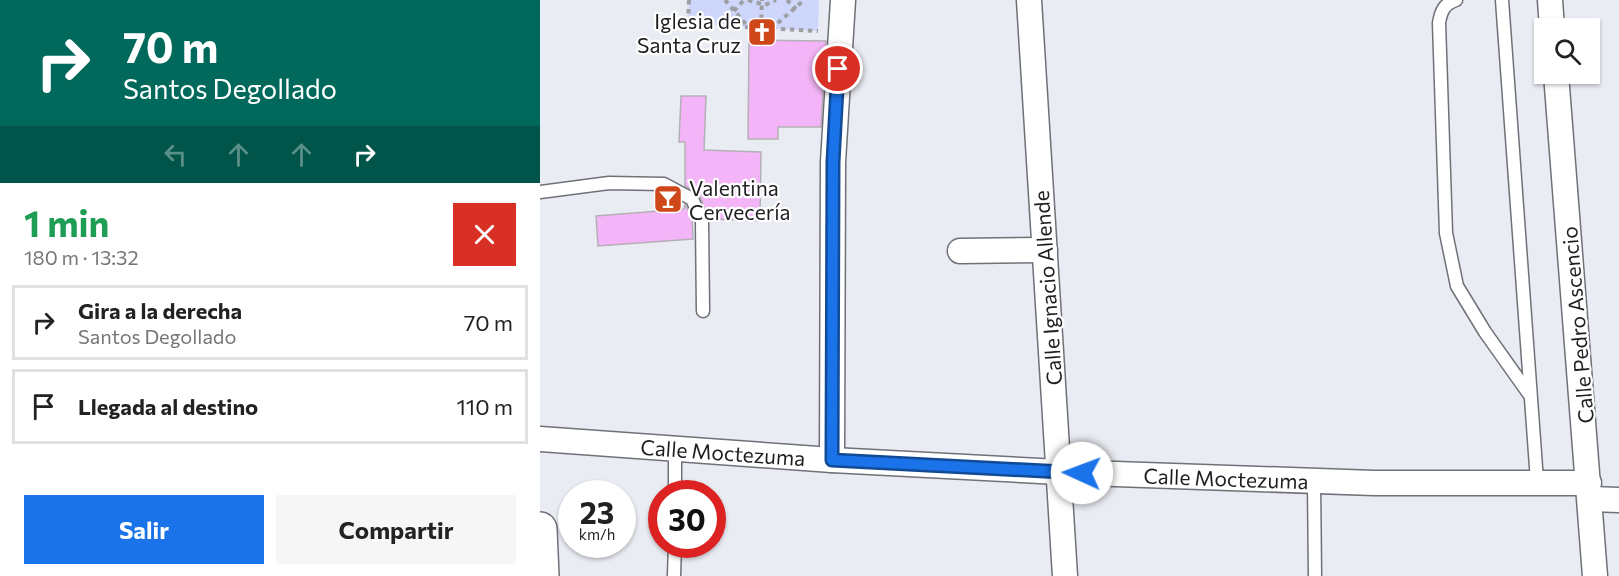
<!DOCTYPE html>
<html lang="es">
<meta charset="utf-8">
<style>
:root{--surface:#fff;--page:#f6f6f6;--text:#222;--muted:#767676;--line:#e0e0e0;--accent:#1a73e8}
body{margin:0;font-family:Commissioner,sans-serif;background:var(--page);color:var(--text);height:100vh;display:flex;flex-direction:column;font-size:22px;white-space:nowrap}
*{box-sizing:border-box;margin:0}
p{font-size:20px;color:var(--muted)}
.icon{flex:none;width:33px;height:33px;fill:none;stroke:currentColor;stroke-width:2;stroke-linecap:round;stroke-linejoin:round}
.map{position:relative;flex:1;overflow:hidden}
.side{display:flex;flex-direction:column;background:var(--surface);width:540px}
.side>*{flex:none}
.hud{background:#00695c;color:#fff;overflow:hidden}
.controls{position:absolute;left:994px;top:18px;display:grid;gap:12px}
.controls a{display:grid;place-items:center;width:66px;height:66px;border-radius:0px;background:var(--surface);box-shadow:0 2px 4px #0004;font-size:30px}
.speed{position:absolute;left:18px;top:480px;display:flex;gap:12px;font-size:30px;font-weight:700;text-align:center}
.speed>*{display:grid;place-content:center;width:78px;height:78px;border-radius:50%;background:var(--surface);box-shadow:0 2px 4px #0004;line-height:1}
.speed small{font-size:15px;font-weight:400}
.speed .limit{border:9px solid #d22;background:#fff;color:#111}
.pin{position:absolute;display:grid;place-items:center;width:51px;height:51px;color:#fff;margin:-26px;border:3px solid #fff;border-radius:50%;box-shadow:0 2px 6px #0007}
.me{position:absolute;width:66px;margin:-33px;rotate:272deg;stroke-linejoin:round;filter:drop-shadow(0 0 4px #0008)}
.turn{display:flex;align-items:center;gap:21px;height:126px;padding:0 24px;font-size:27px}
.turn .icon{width:78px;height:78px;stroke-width:2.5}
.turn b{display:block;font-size:42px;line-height:51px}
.lanes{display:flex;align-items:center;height:57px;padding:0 24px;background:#0003;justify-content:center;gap:30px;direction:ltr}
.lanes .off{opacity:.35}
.round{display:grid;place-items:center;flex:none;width:63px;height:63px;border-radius:0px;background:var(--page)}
.head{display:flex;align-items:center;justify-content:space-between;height:102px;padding:0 24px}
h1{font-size:36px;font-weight:700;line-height:45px;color:#1e9e55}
.primary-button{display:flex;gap:12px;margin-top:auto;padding:12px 24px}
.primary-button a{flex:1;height:69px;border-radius:0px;background:var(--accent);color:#fff;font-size:24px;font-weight:700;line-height:69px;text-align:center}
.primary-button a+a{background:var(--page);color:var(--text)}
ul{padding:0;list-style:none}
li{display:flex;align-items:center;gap:18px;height:75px;margin:0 12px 9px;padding:0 12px;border:3px solid var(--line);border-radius:0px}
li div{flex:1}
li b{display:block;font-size:22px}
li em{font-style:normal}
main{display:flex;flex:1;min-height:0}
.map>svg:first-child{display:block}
.garden{fill:#cfd6fb}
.building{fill:#f3b5f7;stroke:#b5b0b6;stroke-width:1.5}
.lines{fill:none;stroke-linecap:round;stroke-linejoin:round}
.service-casing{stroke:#707178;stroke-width:15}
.minor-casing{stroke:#707178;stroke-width:27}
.secondary-casing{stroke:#707178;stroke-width:36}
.path{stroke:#9d9fa4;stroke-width:4;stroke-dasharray:4.5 4.5;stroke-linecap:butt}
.service{stroke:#fff;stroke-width:12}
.minor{stroke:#fff;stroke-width:24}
.secondary{stroke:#fff;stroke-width:33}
.route-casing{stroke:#114b97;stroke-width:15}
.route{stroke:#1a73e8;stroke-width:10}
.labels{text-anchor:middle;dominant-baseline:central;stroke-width:4.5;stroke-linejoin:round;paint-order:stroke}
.poi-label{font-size:21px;fill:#1f1f22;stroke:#fff;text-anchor:end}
.street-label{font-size:21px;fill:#1f1f22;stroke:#fff}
</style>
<main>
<section class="side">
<div class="hud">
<div class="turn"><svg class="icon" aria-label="right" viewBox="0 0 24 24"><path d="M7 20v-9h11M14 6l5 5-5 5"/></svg><div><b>70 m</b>Santos Degollado</div></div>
<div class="lanes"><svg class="icon off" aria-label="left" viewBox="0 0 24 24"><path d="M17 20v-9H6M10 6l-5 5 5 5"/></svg><svg class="icon off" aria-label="ahead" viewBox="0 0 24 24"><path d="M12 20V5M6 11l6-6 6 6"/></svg><svg class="icon off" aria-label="ahead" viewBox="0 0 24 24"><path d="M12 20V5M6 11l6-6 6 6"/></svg><svg class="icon" aria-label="right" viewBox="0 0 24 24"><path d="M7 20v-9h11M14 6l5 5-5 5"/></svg></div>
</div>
<div class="head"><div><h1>1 min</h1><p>180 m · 13:32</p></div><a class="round" style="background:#d93025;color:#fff"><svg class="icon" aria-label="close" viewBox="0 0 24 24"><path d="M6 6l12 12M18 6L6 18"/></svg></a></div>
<ul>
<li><svg class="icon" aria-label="right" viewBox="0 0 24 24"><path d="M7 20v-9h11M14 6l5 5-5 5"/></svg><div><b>Gira a la derecha</b><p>Santos Degollado</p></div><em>70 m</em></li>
<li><svg class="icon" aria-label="arrive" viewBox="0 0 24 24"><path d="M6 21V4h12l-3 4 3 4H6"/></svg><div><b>Llegada al destino</b></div><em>110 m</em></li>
</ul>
<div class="primary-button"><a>Salir</a><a>Compartir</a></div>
</section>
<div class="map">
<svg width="1079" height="576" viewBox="0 0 1079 576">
<rect width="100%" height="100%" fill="#eaecf3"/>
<path class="garden" d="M 149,0 L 279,0 L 278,31 L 148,24 Z"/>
<g class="building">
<path d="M 209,40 L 286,41 L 281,127 L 238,127 L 238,139 L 208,139 Z"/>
<path d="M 141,96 L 166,96 L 164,150 L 221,152 L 220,221 L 170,219 L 159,195 L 145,186 L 145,142 L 139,142 Z"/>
<path d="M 145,204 L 152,218 L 153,239 L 58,246 L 56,216 L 144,209 Z"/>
</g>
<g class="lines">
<g class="service-casing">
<g id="service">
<path d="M 916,0 C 904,4 901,11 899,23 L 906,233 L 917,286 L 945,332 L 989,394"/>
<path d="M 962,0 L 997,481"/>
<path d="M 0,192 L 69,183 L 124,184 L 152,199 L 162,221 L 163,311"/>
<path d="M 774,481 L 775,576"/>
<path d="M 135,494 L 135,447"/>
<path d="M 134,576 L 135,544"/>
</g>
</g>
<g class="minor-casing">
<g id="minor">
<path d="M 489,0 L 525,576"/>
<path d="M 1010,0 L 1012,28"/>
<path d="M 1016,74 L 1055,576"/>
<path d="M 420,251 L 505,250"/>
<path d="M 0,439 L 292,460 L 519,472 L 834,483 L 1049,483"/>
<path d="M 292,460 L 293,162 L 303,0"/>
<path d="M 1051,499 L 1079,500"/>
</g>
</g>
<g class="secondary-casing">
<path id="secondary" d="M 0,529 L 2,576"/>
</g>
<g class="path">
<path d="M 149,0 L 148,24 L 278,31"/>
<path d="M 185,0 L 209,28"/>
<path d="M 208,0 L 225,5 L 236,0"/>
<path d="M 247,0 L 256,9"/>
<path d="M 194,11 L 204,0"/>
<path d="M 221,28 L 222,0"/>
<path d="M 231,29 L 264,0"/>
</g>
<use href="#service" class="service"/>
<use href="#minor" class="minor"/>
<use href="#secondary" class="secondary"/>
</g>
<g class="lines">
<g class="route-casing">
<path id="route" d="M 298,69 L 293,162 L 292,460 L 542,473"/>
</g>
<use href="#route" class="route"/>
</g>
<defs>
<g id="church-square" transform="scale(1.5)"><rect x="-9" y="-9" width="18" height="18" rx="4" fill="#cf4718" stroke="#fff"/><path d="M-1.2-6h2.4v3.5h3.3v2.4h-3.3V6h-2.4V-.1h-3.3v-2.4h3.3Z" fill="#fff"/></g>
<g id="bar-square" transform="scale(1.5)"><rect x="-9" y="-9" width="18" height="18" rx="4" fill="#cf4718" stroke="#fff"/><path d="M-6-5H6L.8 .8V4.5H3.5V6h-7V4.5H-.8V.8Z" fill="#fff"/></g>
</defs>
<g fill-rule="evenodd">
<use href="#church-square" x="222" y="32"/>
<use href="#bar-square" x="128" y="199"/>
</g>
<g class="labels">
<g class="poi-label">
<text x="201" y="20">Iglesia de<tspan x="201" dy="24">Santa Cruz</tspan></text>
<text x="149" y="187" text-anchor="start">Valentina<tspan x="149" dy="24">Cervecería</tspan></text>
</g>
<g class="street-label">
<text transform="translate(507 288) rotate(-94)">Calle Ignacio Allende</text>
<text transform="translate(1037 325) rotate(-95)">Calle Pedro Ascencio</text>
<text transform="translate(183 452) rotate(4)">Calle Moctezuma</text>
<text transform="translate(686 478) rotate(2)">Calle Moctezuma</text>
</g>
</g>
</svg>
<div class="controls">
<a><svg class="icon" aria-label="search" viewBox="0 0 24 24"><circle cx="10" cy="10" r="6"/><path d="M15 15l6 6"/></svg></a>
</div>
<div class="speed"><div>23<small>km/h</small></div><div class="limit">30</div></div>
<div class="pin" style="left:298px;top:69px;background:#d93025"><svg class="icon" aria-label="arrive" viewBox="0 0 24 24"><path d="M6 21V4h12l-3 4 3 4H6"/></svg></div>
<svg class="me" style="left:542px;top:473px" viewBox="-20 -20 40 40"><circle r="19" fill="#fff"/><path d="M0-13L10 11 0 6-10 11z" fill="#1a73e8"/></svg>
</div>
</main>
